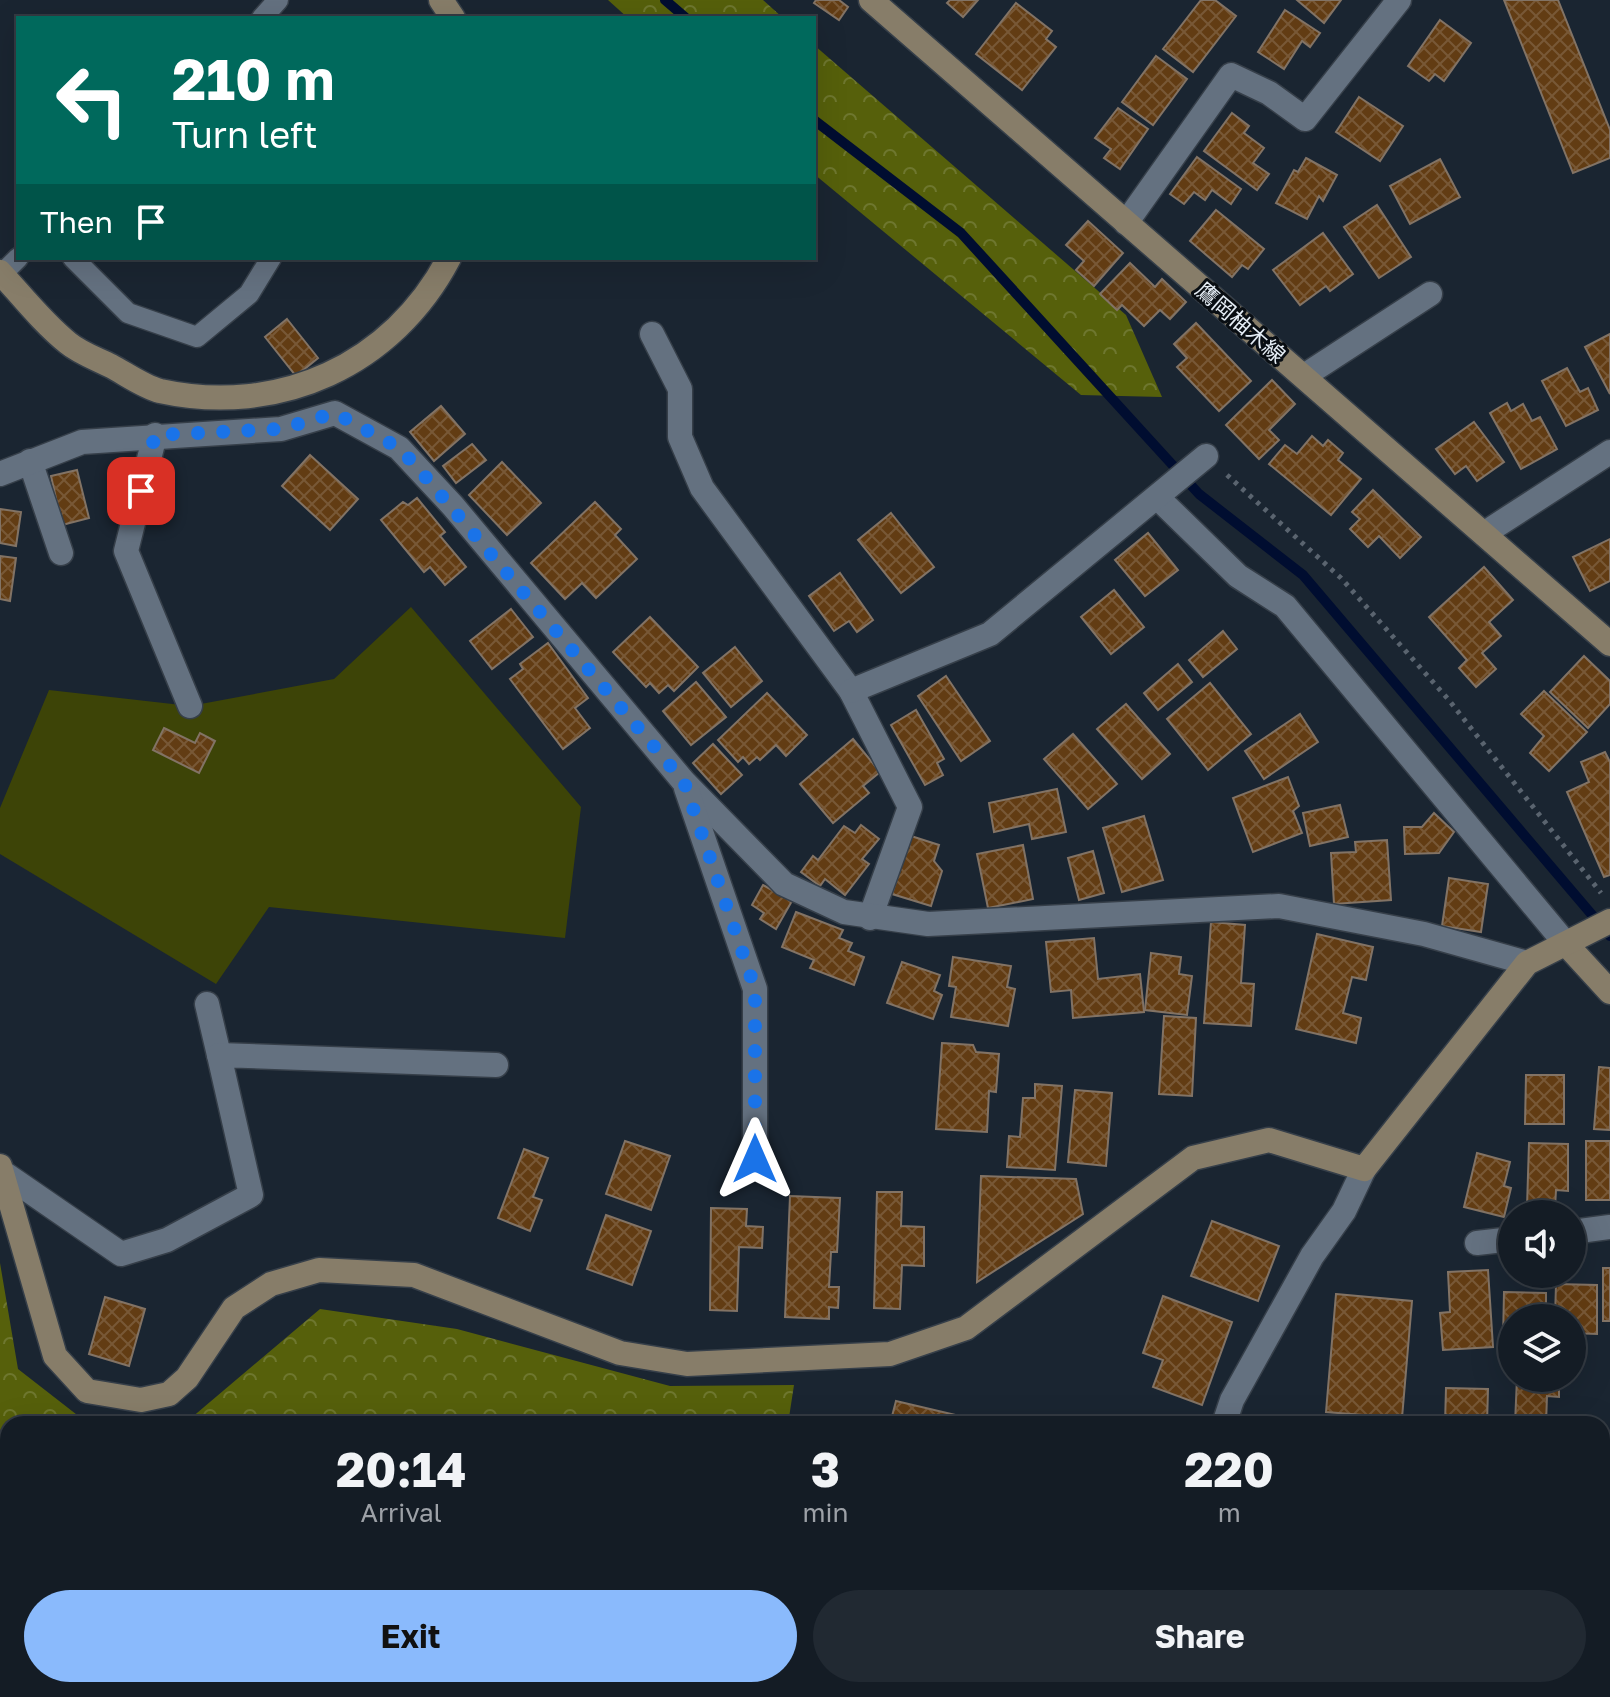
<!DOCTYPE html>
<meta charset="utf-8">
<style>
:root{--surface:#141c25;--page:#212932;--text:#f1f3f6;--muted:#9da1a7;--line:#333a42;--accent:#8abafc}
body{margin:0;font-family:"Golos Text","Noto Sans JP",sans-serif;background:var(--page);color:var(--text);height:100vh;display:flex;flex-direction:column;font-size:30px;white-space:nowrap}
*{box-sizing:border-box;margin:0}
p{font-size:26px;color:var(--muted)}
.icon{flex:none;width:44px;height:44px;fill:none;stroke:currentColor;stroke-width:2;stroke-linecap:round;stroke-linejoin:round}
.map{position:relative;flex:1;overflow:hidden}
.drawer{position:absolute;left:0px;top:1416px;width:1610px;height:282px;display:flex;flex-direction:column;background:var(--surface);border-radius:24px 24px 0 0;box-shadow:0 8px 32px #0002,0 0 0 2px var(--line)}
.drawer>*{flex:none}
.guide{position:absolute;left:16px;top:16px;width:800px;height:244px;border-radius:0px;box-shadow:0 8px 32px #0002,0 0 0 2px var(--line);background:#00695c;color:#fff;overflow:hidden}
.fabs{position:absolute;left:1498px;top:1200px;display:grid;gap:16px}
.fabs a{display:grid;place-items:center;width:88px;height:88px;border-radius:50%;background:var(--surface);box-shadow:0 8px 32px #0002,0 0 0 2px var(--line);font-size:40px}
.pin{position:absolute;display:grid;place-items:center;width:68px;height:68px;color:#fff;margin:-34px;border-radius:16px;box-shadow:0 4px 12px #0006}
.me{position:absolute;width:88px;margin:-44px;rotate:0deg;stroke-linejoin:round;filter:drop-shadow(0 0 6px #0008)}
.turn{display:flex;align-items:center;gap:28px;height:168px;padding:0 24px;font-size:36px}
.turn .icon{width:104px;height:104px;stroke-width:2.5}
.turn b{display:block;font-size:56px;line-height:68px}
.then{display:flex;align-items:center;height:76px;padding:0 24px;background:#0003;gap:16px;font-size:30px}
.eta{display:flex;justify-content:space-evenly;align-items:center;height:136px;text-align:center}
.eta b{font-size:48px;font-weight:700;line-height:56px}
.primary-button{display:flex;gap:16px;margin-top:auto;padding:16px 24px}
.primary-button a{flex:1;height:92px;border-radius:48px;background:var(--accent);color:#111;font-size:32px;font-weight:700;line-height:92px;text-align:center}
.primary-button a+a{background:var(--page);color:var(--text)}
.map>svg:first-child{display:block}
.green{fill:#3d4407}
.forest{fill:url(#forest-crowns)}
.cemetery{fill:url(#cemetery-stones)}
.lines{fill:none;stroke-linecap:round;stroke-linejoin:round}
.stream{stroke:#000d30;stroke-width:10}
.building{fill:url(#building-cross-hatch);stroke:#827365;stroke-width:2}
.lane-casing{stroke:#363f49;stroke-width:23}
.street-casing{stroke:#363f49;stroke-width:27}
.secondary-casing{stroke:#363f49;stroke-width:27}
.path{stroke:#5a646f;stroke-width:5;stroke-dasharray:4 6;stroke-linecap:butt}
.lane{stroke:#647180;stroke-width:20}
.street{stroke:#647180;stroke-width:24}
.secondary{stroke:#877d69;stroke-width:24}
.route{stroke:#1a73e8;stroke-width:14;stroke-dasharray:0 25.2}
.labels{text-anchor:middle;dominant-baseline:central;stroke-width:6;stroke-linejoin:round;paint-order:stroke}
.street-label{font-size:22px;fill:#e5edf5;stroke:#090e13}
</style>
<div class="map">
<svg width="1610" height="1697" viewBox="0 0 1610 1697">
<defs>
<pattern id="forest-crowns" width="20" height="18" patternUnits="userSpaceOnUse" patternTransform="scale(2)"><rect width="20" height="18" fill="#56600b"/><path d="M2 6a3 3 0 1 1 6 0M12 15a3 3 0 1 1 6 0" fill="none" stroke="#6e772f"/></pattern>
<pattern id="cemetery-stones" width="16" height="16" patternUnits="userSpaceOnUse" patternTransform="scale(2)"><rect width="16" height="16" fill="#3d4407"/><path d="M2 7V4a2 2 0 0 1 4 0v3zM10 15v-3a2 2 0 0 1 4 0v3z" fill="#595f2c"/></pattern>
<pattern id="building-cross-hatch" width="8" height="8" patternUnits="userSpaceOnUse" patternTransform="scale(2)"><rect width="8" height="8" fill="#623c13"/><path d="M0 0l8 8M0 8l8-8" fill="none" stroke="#785836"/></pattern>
</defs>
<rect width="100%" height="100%" fill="#1a2531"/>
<path class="green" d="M 411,607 L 581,807 L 565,938 L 269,907 L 216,984 L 0,854 L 0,808 L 49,690 L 190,706 L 334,679 Z"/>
<g class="forest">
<path d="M 608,0 L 763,0 L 783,18 L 628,18 Z"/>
<path d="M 814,45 L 1126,315 L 1162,397 L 1081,395 L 814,174 Z"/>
<path d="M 0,1263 L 18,1369 L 81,1418 L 141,1424 L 8,1424 L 8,1626 L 0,1622 Z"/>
<path d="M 320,1309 L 457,1329 L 670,1386 L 794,1385 L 788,1424 L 184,1424 Z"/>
<path d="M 123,1690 L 722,1690 L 723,1697 L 135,1697 Z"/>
</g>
<path class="cemetery" d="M 836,1690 L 888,1690 L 906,1697 L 832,1697 Z"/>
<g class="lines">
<g class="stream">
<path d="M 665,0 L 686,18"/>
<path d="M 814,120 L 961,233 L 1199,494 L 1303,575 L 1610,936"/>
</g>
</g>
<g class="building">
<path d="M 816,0 L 839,0 L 848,7 L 839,20 L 814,3 Z"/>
<path d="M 950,0 L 978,0 L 963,17 L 947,3 Z"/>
<path d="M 1201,0 L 1215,0 L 1236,16 L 1193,72 L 1163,49 Z"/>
<path d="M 1297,0 L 1341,0 L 1324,23 Z"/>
<path d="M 1504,0 L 1558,0 L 1610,130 L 1610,158 L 1573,173 Z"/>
<path d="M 1016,3 L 1052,31 L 1046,39 L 1056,47 L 1022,90 L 976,54 Z"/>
<path d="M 1285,10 L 1320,33 L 1310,47 L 1302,41 L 1284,69 L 1258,52 Z"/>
<path d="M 1440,20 L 1471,43 L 1444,81 L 1435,74 L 1429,81 L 1408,66 Z"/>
<path d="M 1156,56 L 1187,79 L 1153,125 L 1122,102 Z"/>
<path d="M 1359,97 L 1403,126 L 1380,161 L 1336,132 Z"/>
<path d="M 1118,108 L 1148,129 L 1120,169 L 1104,158 L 1111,149 L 1095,138 Z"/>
<path d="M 1232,113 L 1249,126 L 1244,133 L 1264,148 L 1253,163 L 1269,174 L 1257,190 L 1204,151 Z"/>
<path d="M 1197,157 L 1241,189 L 1231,204 L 1212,190 L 1205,200 L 1194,192 L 1184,204 L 1170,194 Z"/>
<path d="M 1306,158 L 1337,175 L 1323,201 L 1319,196 L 1307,219 L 1276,203 L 1294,170 L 1298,172 Z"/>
<path d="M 1440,159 L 1460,197 L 1410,224 L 1390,186 Z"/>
<path d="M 1377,205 L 1411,257 L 1379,278 L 1344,227 Z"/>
<path d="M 1216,210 L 1264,249 L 1248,269 L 1242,265 L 1232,277 L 1190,241 Z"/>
<path d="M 1088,221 L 1123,253 L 1094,286 L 1076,270 L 1084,261 L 1066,245 Z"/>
<path d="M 1323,233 L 1353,274 L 1330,291 L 1326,286 L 1300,305 L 1273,270 Z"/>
<path d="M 1130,263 L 1155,287 L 1162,279 L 1186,302 L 1170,319 L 1160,310 L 1144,326 L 1122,305 L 1117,310 L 1100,294 Z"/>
<path d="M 287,319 L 318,358 L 296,376 L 265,337 Z"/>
<path d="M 1196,323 L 1251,381 L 1219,411 L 1177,367 L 1187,358 L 1174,344 Z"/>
<path d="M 1610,334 L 1610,394 L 1585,347 Z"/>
<path d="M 1567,368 L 1580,392 L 1588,388 L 1598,410 L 1566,426 L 1542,381 Z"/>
<path d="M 1272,380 L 1295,404 L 1269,430 L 1279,440 L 1259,459 L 1226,425 Z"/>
<path d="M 1507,403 L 1511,411 L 1523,404 L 1532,421 L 1540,417 L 1557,449 L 1521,469 L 1490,413 Z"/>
<path d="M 441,406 L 465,434 L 434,461 L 410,432 Z"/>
<path d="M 1474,422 L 1504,462 L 1477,481 L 1466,466 L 1455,474 L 1436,449 Z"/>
<path d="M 1312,436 L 1323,446 L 1328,440 L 1343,453 L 1338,460 L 1361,479 L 1331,515 L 1269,464 L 1285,445 L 1297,454 Z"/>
<path d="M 472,444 L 486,460 L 456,483 L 443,466 Z"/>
<path d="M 310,455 L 358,499 L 330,530 L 282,486 Z"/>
<path d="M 502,462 L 541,503 L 507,535 L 469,495 Z"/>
<path d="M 77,470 L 89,518 L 62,525 L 51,476 Z"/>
<path d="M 1373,490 L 1421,537 L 1400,558 L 1379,536 L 1368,547 L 1350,529 L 1360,519 L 1352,512 Z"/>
<path d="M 417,498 L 445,532 L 440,536 L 466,567 L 445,585 L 430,567 L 424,572 L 381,520 L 403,502 L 408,505 Z"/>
<path d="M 595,502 L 621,529 L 615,535 L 637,559 L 596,598 L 582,583 L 565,599 L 531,563 Z"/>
<path d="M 0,509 L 21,512 L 16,546 L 0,543 Z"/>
<path d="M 891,513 L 934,567 L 901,593 L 858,540 Z"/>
<path d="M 1148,533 L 1178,570 L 1145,596 L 1115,560 Z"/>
<path d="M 1610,539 L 1610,581 L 1590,591 L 1573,557 Z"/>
<path d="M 0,556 L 16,558 L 10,601 L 0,599 Z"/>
<path d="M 1484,567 L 1513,600 L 1489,622 L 1501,636 L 1482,653 L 1496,669 L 1476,687 L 1459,668 L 1467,660 L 1429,617 Z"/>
<path d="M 840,573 L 873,620 L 857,632 L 849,621 L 834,631 L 809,596 Z"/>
<path d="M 1114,590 L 1144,627 L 1111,654 L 1081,617 Z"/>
<path d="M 511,609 L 533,637 L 492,669 L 470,641 Z"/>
<path d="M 650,617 L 698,667 L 674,691 L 668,685 L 659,693 L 650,683 L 646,687 L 613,652 Z"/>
<path d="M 1223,631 L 1237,649 L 1203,677 L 1189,660 Z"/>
<path d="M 548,643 L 588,698 L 575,708 L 590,728 L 563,749 L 510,679 L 523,669 L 520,664 Z"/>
<path d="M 735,647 L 762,681 L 731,707 L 703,673 Z"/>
<path d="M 1584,656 L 1610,681 L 1610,704 L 1588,728 L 1550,692 Z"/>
<path d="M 1178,664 L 1192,682 L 1158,710 L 1144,693 Z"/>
<path d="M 946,676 L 990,741 L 961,761 L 918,696 Z"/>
<path d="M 696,682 L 726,717 L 691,745 L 663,711 Z"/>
<path d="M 1210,683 L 1251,734 L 1208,770 L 1167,719 Z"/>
<path d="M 1544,691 L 1587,732 L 1549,771 L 1530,753 L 1544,736 L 1521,714 Z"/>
<path d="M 767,693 L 807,735 L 786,756 L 776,745 L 760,760 L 757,757 L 749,764 L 743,757 L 738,762 L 718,740 Z"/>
<path d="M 1126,704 L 1170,754 L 1142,779 L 1097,729 Z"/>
<path d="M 916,710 L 944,759 L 937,763 L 943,775 L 925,785 L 891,725 Z"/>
<path d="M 1300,714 L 1318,742 L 1264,779 L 1245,751 Z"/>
<path d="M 164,728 L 195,743 L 200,733 L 215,741 L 199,773 L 153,750 Z"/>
<path d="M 1073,734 L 1117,784 L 1088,809 L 1044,759 Z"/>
<path d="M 853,739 L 880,772 L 863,786 L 869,793 L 833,823 L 800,784 Z"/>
<path d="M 713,744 L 742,775 L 721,794 L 693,763 Z"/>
<path d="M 1605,752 L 1610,762 L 1610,875 L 1604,877 L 1567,792 L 1589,782 L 1581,762 Z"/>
<path d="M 1288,777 L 1299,806 L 1293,811 L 1302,833 L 1253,852 L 1233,798 Z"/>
<path d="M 1057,789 L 1066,832 L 1032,839 L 1029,824 L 994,832 L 989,803 Z"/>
<path d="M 1340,805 L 1348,837 L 1310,846 L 1303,813 Z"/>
<path d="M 1434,813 L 1454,832 L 1439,853 L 1405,854 L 1404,827 L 1422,827 Z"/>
<path d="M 1144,816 L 1163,880 L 1122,892 L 1103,828 Z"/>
<path d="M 861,825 L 879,839 L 862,859 L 869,864 L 845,895 L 825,879 L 820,886 L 801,872 L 813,856 L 818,860 L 844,826 L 855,833 Z"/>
<path d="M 911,836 L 939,845 L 934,861 L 942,871 L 931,906 L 892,894 Z"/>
<path d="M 1387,840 L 1391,900 L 1334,904 L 1331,853 L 1356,852 L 1355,842 Z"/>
<path d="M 1023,845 L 1033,899 L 988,908 L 977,854 Z"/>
<path d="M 1093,851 L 1104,893 L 1079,900 L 1068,858 Z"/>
<path d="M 1449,878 L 1488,884 L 1481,932 L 1442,926 Z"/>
<path d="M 763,885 L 792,901 L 776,929 L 760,919 L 764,913 L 752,905 Z"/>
<path d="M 796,912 L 843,930 L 839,938 L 852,943 L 848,951 L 864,957 L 854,985 L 810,968 L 814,960 L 782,947 Z"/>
<path d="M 1211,922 L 1245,925 L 1241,983 L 1254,984 L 1251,1026 L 1204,1023 Z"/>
<path d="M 1317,934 L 1373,947 L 1366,980 L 1352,977 L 1343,1013 L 1361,1018 L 1356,1043 L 1296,1029 Z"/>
<path d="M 1094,938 L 1098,979 L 1140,974 L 1144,1012 L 1073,1018 L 1071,990 L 1051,992 L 1046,942 Z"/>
<path d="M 1151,953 L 1181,957 L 1179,974 L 1192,976 L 1187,1015 L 1145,1010 Z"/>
<path d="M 953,957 L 1011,966 L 1007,987 L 1015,989 L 1008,1026 L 951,1017 L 956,987 L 949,986 Z"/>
<path d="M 902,962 L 940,975 L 934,991 L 942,995 L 933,1019 L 887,1003 Z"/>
<path d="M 1164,1016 L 1196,1018 L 1192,1096 L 1159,1094 Z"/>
<path d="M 942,1043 L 973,1045 L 976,1052 L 999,1054 L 996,1092 L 989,1091 L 987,1132 L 936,1129 Z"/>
<path d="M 1599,1067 L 1610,1068 L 1610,1130 L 1594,1129 Z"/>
<path d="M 1526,1075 L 1564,1075 L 1564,1124 L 1525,1124 Z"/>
<path d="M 1035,1084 L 1062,1086 L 1055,1170 L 1007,1167 L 1009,1136 L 1020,1137 L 1023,1098 L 1035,1098 Z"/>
<path d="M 1075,1090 L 1112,1093 L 1106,1166 L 1068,1162 Z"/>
<path d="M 625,1141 L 670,1156 L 651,1210 L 606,1194 Z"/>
<rect x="1586" y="1141" width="24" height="59"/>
<path d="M 1529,1143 L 1568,1144 L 1568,1191 L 1556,1190 L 1555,1208 L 1527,1207 Z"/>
<path d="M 524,1149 L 548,1158 L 533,1197 L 542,1200 L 530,1231 L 498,1218 Z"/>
<path d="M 1477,1153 L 1510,1162 L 1504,1186 L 1511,1188 L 1504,1217 L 1464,1207 Z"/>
<path d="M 981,1176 L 1076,1179 L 1083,1214 L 977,1282 Z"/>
<path d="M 877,1192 L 902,1192 L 901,1226 L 924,1227 L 924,1266 L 902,1265 L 900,1309 L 874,1308 Z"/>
<path d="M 790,1196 L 840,1198 L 837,1252 L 831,1252 L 829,1287 L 839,1287 L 838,1308 L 829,1307 L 829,1319 L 785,1317 Z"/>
<path d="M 711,1208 L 747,1209 L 746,1226 L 763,1227 L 762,1248 L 739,1247 L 737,1311 L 710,1310 Z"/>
<path d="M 606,1215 L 651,1231 L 632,1285 L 587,1269 Z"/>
<path d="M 1212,1221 L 1279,1246 L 1258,1301 L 1191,1276 Z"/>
<rect x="1603" y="1268" width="7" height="53"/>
<path d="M 1488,1270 L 1493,1347 L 1443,1350 L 1440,1313 L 1450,1312 L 1448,1272 Z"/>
<path d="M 1556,1284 L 1597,1285 L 1597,1334 L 1572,1333 L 1572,1318 L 1555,1318 Z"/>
<path d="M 1504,1292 L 1546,1293 L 1546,1318 L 1512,1318 L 1512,1341 L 1503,1340 Z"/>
<path d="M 1336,1294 L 1412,1301 L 1402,1418 L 1326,1412 Z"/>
<path d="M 1163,1296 L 1232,1322 L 1202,1405 L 1153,1387 L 1163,1360 L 1143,1353 Z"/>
<path d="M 105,1297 L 145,1309 L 129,1366 L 89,1354 Z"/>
<path d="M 1517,1378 L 1559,1378 L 1559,1397 L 1547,1396 L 1546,1424 L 1515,1424 Z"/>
<path d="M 1446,1388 L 1488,1389 L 1487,1424 L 1445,1424 Z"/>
<path d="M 896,1401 L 964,1417 L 962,1424 L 890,1424 Z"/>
<path d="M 1602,1583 L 1610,1583 L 1610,1633 L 1602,1632 Z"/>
<path d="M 1265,1690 L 1331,1690 L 1331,1697 L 1264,1697 Z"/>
</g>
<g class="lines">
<g class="lane-casing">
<g id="lane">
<path d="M 262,18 L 278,0"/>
<path d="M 73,258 L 128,313 L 197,337 L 249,294 L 271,258"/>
<path d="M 2,274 L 18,258"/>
</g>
</g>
<g class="street-casing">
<g id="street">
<path d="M 1126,223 L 1231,75 L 1269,93 L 1305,119 L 1399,0"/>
<path d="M 652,334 L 680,389 L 680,437 L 702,488 L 851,691 L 910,807 L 870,918"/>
<path d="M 1304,376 L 1430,294"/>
<path d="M 155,435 L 126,551 L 190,706"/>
<path d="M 30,461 L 61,553"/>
<path d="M 0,474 L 82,442 L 281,429 L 335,413 L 399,448 L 453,506 L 684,782 L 784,884 L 844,912 L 928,924 L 1279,906 L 1424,934 L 1527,963"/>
<path d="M 1158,498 L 1238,576 L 1285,606 L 1566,944"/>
<path d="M 1485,533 L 1610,452"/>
<path d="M 851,691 L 990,634 L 1206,456"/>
<path d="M 686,788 L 755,989 L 755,1159"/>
<path d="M 207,1004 L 219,1055"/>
<path d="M 2,1172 L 121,1254 L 167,1240 L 251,1195 L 219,1055 L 496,1065"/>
<path d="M 1572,1232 L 1610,1227"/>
<path d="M 1477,1243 L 1512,1239"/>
<path d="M 1224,1424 L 1232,1400 L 1312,1256 L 1344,1211 L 1364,1169"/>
<path d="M 1602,1462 L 1610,1462"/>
<path d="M 0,1577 L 8,1581"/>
<path d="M 1602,1657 L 1610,1657"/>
<path d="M 210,1690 L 221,1697"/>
<path d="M 1113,1690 L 1145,1697"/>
<path d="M 1163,1697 L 1165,1690"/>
</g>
</g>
<g class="secondary-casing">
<g id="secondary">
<path d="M 441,0 L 453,18"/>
<path d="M 871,0 L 1610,644"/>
<path d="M 0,272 C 22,296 43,323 68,343 C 80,353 97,359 111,366 C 126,374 144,387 160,391 C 279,417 393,365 449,258"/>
<path d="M 1566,944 L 1610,992"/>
<path d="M 0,1166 L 55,1356 L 87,1391 L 141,1400 L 169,1394 L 187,1378 L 234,1308 L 271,1284 L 319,1270 L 414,1275 L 620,1353 L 687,1364 L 890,1354 L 966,1328 L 1193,1158 L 1269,1140 L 1364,1169 L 1527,963 L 1610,921"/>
</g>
</g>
<g class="path">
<path d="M 1227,475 L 1341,578 L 1448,699 L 1601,893"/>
<path d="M 168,1690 L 170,1697"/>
</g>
<use href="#lane" class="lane"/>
<use href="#street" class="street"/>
<use href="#secondary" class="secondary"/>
</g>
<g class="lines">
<path class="route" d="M 141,491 L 155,435 L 281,429 L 335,413 L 399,448 L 417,467 L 684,782 L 755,989 L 755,1159"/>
</g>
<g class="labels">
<g class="street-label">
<text transform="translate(1241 322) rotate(41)">鷹岡柚木線</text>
</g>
</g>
</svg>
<div class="fabs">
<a><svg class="icon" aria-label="sound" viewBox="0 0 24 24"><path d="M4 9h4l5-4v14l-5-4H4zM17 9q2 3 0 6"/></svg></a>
<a><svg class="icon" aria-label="layers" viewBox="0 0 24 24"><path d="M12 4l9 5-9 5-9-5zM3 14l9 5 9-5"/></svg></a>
</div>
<div class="pin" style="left:141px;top:491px;background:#d93025"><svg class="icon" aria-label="arrive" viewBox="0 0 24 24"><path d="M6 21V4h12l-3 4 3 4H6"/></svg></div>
<svg class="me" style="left:755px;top:1159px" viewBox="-20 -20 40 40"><path d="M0-17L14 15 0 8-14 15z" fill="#1a73e8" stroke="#fff" stroke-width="4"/></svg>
<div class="guide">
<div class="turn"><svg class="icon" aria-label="left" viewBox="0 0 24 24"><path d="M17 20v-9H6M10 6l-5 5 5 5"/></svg><div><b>210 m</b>Turn left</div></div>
<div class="then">Then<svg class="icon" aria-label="arrive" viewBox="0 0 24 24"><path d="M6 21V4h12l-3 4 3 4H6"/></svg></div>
</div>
<section class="drawer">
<div class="eta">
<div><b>20:14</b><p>Arrival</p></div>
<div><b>3</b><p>min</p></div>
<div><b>220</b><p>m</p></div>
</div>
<div class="primary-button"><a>Exit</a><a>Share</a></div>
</section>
</div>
